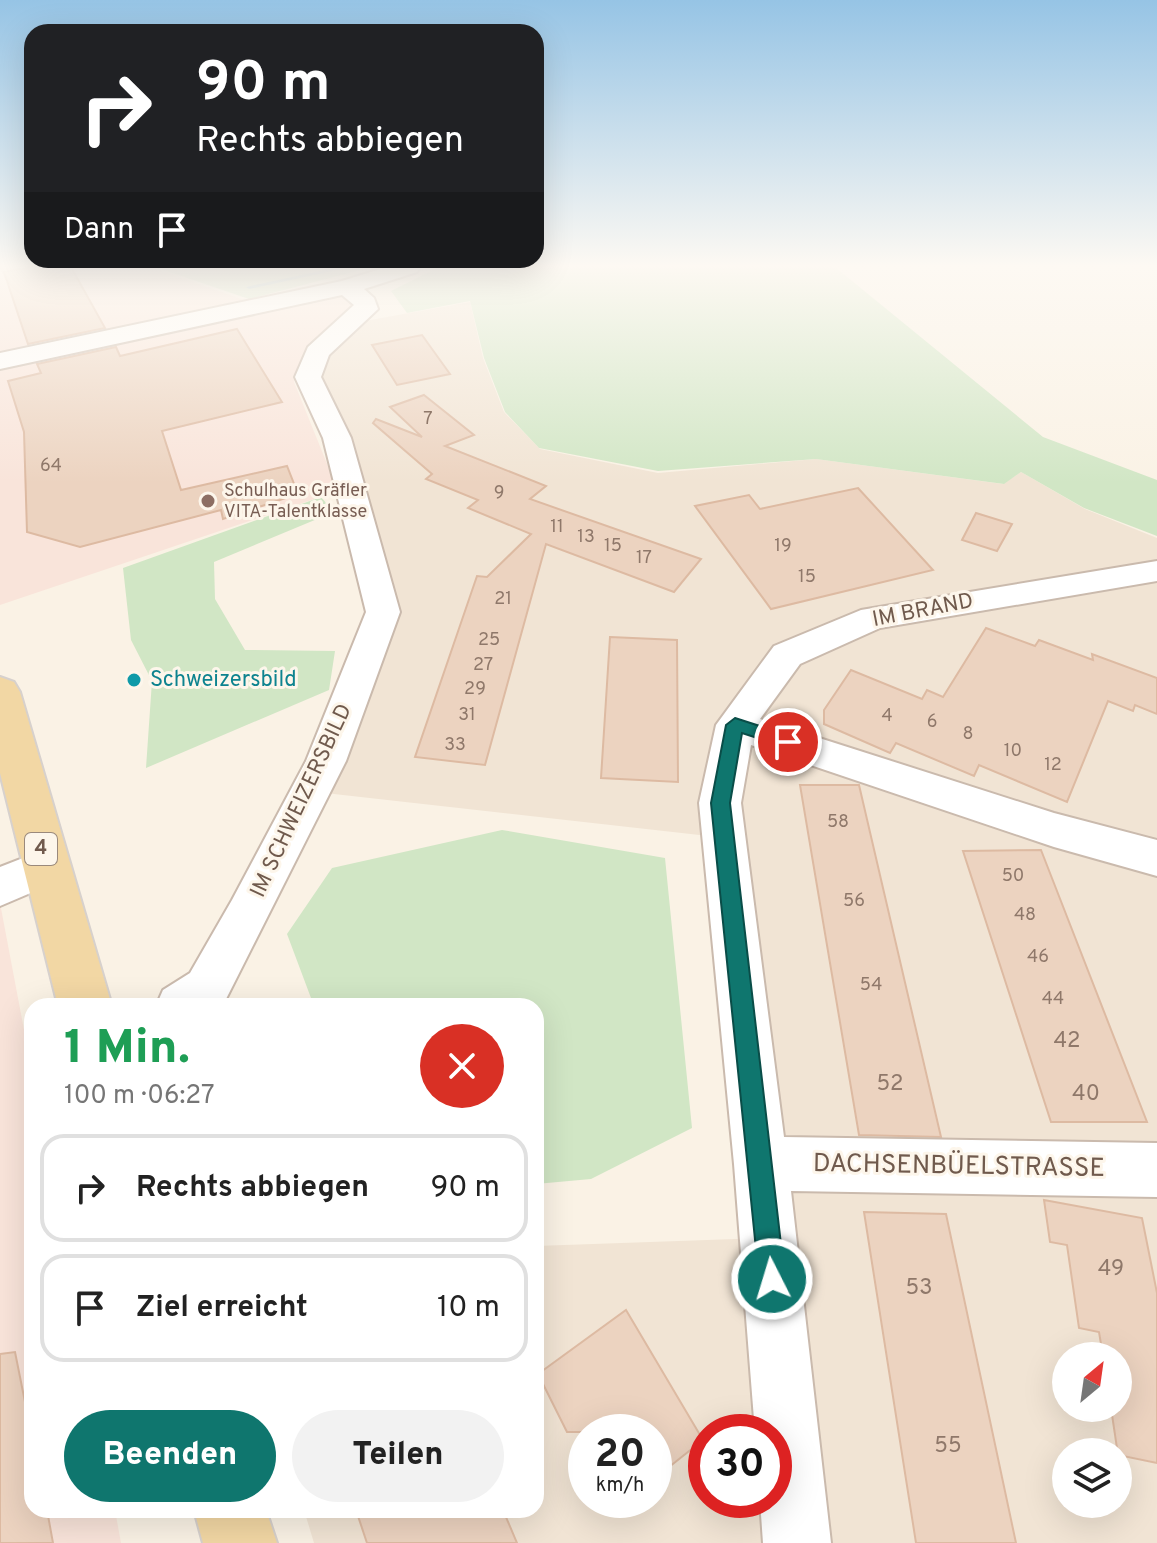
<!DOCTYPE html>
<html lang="de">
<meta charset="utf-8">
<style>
:root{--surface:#fff;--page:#f2f2f2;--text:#222;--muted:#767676;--line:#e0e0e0;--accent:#0f766e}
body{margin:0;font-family:Overpass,sans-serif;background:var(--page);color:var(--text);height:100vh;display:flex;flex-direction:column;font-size:30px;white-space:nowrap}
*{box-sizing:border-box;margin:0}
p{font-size:26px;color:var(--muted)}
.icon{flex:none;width:44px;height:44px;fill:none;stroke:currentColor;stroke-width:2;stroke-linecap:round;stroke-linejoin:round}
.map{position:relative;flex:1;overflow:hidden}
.side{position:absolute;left:24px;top:998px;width:520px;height:520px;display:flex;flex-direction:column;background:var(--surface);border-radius:24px;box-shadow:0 8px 32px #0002}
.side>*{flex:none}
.top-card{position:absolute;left:24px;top:24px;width:520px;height:244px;border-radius:24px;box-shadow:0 8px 32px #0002;background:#202124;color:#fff;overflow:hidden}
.needle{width:52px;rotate:29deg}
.tools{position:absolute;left:1052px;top:1342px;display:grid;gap:16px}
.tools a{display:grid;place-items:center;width:80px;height:80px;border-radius:50%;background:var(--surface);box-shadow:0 8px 32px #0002;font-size:40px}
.speed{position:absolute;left:568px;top:1414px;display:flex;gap:16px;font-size:40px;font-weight:700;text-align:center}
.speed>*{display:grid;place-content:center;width:104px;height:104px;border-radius:50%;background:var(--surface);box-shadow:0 8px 32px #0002;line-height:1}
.speed small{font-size:20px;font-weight:400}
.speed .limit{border:12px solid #d22;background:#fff;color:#111}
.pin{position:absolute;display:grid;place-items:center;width:68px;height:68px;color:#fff;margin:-34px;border:4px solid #fff;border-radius:50%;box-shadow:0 2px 8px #0007}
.me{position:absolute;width:88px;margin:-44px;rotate:355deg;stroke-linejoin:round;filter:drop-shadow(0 0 6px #0008)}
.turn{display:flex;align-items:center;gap:28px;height:168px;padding:0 40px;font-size:36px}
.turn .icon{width:104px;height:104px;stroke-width:2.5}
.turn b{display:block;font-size:56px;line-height:68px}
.then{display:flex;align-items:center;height:76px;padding:0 40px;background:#0003;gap:16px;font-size:30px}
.round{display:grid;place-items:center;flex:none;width:84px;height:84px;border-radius:42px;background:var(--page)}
.headline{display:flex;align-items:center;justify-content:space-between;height:136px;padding:0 40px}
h1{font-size:48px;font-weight:800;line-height:60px;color:#1e9e55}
.action{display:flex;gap:16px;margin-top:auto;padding:16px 40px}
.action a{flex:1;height:92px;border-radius:48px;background:var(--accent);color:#fff;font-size:32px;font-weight:800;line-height:92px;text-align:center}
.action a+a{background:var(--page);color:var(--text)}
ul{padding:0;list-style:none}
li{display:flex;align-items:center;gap:24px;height:108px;margin:0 16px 12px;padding:0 24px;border:4px solid var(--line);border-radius:24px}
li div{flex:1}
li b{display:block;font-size:30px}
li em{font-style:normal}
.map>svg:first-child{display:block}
.residential{fill:#f1e4d4;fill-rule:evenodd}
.commercial{fill:#f9e4da}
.green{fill:#d1e6c5}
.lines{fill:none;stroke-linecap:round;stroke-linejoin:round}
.stream{fill:#a3c9d2;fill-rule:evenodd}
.building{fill:#ecd3c0;stroke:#ddbaa2;stroke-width:2}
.minor-casing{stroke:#cabaad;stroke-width:4}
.major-casing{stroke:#d7d1cd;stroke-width:4}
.minor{fill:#fff;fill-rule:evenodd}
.major{fill:#f2d7a4;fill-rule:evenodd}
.route{fill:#0f766e;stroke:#0a4d48;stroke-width:2}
.education-dot{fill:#8d6e63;stroke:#fdf6eb;stroke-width:3}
.culture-dot{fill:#0f9aa8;stroke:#fdf6eb;stroke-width:3}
.labels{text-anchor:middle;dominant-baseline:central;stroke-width:6;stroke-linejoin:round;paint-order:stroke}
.number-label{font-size:18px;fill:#8f786a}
.far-education-label{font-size:18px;fill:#785e54;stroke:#fdf6eb;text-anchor:start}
.shield{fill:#fdf6eb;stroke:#9a897c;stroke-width:2}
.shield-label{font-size:20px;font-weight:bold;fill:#705a4d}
.street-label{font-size:22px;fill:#705a4d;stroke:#fdf6eb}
.culture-label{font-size:22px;fill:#0d838f;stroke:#fdf6eb;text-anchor:start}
.near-number-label{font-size:22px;fill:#8f786a}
.near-street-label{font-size:26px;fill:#705a4d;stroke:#fdf6eb}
</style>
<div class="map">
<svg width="1157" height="1543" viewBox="0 0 1157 1543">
<rect width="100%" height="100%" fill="#faf2e5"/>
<path class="residential" d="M 470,302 L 483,358 L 504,412 L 540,449 L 658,473 L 816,459 L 1003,484 L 1021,472 L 1085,509 L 1157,538 L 1157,1543 L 314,1543 L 304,1510 L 536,1510 L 536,1246 L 789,1237 L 744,840 L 325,793 L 396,616 L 320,380 L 326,352 L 365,321 ZM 1066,1356 L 1118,1356 L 1118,1408 L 1066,1408 ZM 586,1432 L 654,1432 L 654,1500 L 586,1500 ZM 706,1432 L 774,1432 L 774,1500 L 706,1500 ZM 1066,1452 L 1118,1452 L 1118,1504 L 1066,1504 Z"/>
<g class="commercial">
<path d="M 0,267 L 150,267 L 273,310 L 344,294 L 357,313 L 306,351 L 294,382 L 338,491 L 0,605 Z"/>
<path d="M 0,903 L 32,1072 L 32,1510 L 115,1510 L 121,1543 L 0,1543 Z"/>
</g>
<g class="green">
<path d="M 155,267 L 372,267 L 249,299 Z"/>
<path d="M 439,267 L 835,267 L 1043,437 L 1157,480 L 1157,536 L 1084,508 L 1021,472 L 1004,484 L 816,459 L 658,471 L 539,448 L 505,412 L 484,358 L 470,301 L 407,313 L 391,291 Z"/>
<path d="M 321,497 L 334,512 L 214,562 L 215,599 L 245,650 L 335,651 L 329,690 L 146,768 L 152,681 L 131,640 L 123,568 Z"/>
<path d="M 502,830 L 665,858 L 692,1128 L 591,1179 L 536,1184 L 536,1006 L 314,1006 L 287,934 L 332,868 Z"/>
</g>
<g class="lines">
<path class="stream" d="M 338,267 L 351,267 L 249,289 L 246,287 Z"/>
</g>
<g class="building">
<path d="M 32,267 L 71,267 L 105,328 L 28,344 L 4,272 Z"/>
<path d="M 237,329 L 282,402 L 162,431 L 181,490 L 287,466 L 298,494 L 223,519 L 221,510 L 80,547 L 27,532 L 24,432 L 8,381 L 41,373 L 37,364 L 116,347 L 120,356 Z"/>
<path d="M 422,335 L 450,374 L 397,385 L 372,345 Z"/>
<path d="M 424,395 L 474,435 L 445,446 L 546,486 L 530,499 L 701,559 L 674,592 L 546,544 L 485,765 L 415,757 L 477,576 L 487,577 L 531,534 L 468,508 L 478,500 L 426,479 L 432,474 L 373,423 L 376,419 L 422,437 L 390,407 Z"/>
<path d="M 858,488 L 933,570 L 771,609 L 695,506 L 749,495 L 760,509 Z"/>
<path d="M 976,513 L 1012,524 L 997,551 L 962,540 Z"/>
<path d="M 986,628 L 1035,646 L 1039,640 L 1093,660 L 1092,654 L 1157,678 L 1157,714 L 1135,705 L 1133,711 L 1108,701 L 1067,802 L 979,765 L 974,776 L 896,743 L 890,753 L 824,724 L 824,710 L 851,670 L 922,699 L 927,690 L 943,697 Z"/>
<path d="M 610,637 L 677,640 L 678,782 L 601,778 Z"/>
<path d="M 800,785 L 859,785 L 941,1137 L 859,1135 Z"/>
<path d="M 1041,850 L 1147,1122 L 1051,1122 L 963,851 Z"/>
<path d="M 1044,1200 L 1142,1218 L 1157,1293 L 1157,1463 L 1118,1455 L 1111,1408 L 1118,1408 L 1118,1356 L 1103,1356 L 1099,1332 L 1079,1328 L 1067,1245 L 1050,1242 Z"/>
<path d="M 864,1212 L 946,1214 L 1016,1543 L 916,1543 Z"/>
<path d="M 626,1310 L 703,1440 L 654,1479 L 654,1432 L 567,1432 L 538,1374 Z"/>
<path d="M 15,1352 L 32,1437 L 32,1510 L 47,1510 L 53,1543 L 0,1543 L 0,1354 Z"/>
<path d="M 356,1510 L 503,1510 L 517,1543 L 367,1543 Z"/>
</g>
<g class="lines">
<g class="minor-casing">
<g id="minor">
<path d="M 387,267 L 420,267 L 417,272 L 364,289 L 374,298 L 378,309 L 329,355 L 321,377 L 351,438 L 400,612 L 346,761 L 224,1003 L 156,1006 L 163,990 L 190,973 L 232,900 L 306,761 L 366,612 L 323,438 L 295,377 L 308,347 L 354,305 L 342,295 L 0,369 L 0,353 L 342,281 Z"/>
<path d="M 1157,561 L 1157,581 L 880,628 L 800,664 L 760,719 L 1054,813 L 1157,840 L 1157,876 L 1054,847 L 751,745 L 741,803 L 784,1137 L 1157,1143 L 1157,1197 L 791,1191 L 831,1543 L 763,1543 L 760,1500 L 774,1500 L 774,1432 L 755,1432 L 734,1164 L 699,803 L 716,725 L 774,646 L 861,610 Z"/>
<path d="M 46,849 L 61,854 L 68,867 L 61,880 L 0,906 L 0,867 Z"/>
</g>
</g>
<g class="major-casing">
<g id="major">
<path d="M 0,677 L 14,682 L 20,692 L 112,1006 L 58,1006 L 0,773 Z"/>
<path d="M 194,1510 L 266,1510 L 277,1543 L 203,1543 Z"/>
</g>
</g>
<use href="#minor" class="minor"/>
<use href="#major" class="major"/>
</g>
<linearGradient id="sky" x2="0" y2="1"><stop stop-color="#96c4e5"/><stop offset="0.55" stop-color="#fdf9f3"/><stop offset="1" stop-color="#fdf9f3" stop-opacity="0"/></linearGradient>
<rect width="1157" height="483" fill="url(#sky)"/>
<path class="route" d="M 735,718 L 794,737 L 797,742 L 788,748 L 742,733 L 730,803 L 785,1279 L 782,1288 L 772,1292 L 763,1288 L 759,1279 L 711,803 L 726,725 Z"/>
<circle class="education-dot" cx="208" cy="501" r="8"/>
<circle class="culture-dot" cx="134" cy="680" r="8"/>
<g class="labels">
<g class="number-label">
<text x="428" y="419">7</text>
<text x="51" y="466">64</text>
<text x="499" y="493">9</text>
<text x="557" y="527">11</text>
<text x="586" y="537">13</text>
<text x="613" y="546">15</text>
<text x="783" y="546">19</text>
<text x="644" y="558">17</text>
<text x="807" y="577">15</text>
<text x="503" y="599">21</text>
<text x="489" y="640">25</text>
<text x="483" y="665">27</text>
<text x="475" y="689">29</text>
<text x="467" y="715">31</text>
<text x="887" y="716">4</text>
<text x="932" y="722">6</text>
<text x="968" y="734">8</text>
<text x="455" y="745">33</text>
<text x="1013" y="751">10</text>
<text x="1053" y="765">12</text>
<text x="838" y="822">58</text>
<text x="1013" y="876">50</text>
<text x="854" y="901">56</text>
<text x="1025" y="915">48</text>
<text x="1038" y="957">46</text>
<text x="871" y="985">54</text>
<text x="1053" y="999">44</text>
</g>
<g class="far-education-label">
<text x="224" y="491">Schulhaus Gräfler<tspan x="224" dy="21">VITA-Talentklasse</tspan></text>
</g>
<rect class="shield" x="25" y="833" width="32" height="32" rx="6"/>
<g class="shield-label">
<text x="41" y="849">4</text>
</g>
<g class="street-label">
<text transform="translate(923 611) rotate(-11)">IM BRAND</text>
<text transform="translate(302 801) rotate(-65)">IM SCHWEIZERSBILD</text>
</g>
<g class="culture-label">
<text x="150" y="680">Schweizersbild</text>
</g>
<g class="near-number-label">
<text x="1067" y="1041">42</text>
<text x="890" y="1084">52</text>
<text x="1086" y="1094">40</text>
<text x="1111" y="1269">49</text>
<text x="919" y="1288">53</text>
<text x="948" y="1446">55</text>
</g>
<g class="near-street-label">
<text transform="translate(959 1167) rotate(1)">DACHSENBÜELSTRASSE</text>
</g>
</g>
</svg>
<div class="tools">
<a><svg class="needle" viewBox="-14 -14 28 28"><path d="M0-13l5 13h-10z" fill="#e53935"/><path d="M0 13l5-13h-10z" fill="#767676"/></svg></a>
<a><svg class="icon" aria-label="layers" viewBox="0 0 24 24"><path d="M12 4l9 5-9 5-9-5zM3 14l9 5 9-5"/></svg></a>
</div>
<div class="speed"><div>20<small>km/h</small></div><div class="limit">30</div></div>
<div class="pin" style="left:788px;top:742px;background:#d93025"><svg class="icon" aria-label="arrive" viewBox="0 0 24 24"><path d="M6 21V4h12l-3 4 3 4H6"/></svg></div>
<svg class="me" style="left:772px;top:1279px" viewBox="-20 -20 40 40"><circle r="17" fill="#0f766e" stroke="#fff" stroke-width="3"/><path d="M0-11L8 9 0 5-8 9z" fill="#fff"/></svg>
<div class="top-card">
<div class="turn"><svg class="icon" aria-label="right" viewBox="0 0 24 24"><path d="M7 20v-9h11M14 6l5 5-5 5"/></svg><div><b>90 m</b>Rechts abbiegen</div></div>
<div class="then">Dann<svg class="icon" aria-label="arrive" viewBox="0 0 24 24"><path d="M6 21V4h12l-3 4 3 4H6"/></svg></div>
</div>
<section class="side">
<div class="headline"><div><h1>1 Min.</h1><p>100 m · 06:27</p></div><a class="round" style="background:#d93025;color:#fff"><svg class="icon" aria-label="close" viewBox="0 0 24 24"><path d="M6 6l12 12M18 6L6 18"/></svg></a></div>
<ul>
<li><svg class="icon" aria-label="right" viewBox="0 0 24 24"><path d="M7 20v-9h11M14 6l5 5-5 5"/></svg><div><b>Rechts abbiegen</b></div><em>90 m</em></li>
<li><svg class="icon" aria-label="arrive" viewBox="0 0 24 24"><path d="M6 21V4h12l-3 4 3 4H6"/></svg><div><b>Ziel erreicht</b></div><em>10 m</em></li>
</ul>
<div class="action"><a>Beenden</a><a>Teilen</a></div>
</section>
</div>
